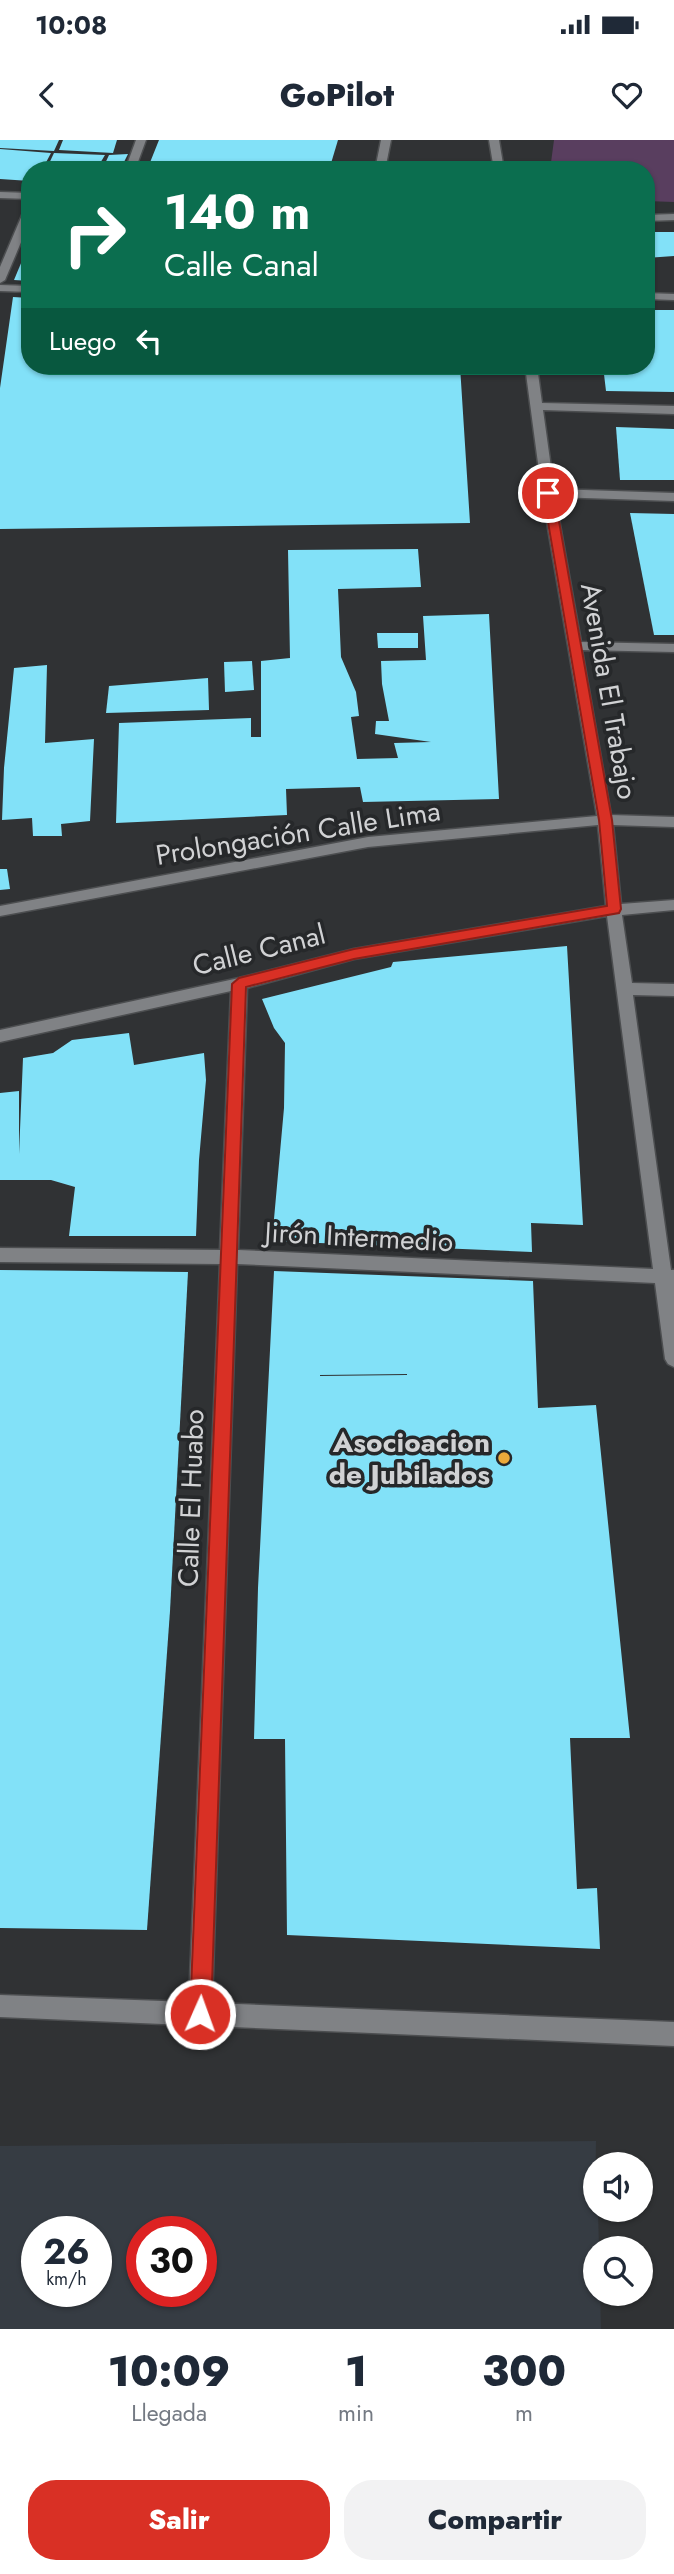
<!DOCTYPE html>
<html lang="es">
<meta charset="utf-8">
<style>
:root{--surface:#fff;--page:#f2f2f3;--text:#1f2937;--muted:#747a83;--accent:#d93025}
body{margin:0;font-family:Jost,sans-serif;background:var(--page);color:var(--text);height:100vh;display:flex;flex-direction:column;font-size:26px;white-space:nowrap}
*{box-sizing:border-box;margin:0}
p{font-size:23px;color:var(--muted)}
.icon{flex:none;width:38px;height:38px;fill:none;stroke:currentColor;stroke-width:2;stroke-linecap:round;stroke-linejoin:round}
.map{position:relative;height:2189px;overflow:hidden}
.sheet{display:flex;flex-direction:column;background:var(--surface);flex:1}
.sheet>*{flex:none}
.banner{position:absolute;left:21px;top:21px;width:634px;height:214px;border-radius:28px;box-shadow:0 2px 5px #0004;background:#0b6e4f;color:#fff;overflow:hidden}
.buttons{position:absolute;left:583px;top:2012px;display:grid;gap:14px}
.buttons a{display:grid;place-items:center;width:70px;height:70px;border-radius:50%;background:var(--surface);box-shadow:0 2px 5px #0004;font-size:35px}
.speed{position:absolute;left:21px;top:2076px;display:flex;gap:14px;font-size:35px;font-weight:700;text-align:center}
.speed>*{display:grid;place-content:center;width:91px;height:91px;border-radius:50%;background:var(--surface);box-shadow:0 2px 5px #0004;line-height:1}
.speed small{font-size:18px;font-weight:400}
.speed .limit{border:10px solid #d22;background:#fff;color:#111}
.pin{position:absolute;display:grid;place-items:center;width:60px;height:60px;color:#fff;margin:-30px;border:4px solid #fff;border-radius:50%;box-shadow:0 2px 7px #0007}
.me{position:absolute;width:77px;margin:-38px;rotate:2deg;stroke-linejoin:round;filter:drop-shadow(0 0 5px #0008)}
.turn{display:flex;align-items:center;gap:24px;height:147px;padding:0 28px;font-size:32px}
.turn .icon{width:91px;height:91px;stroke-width:2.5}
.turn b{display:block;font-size:49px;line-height:60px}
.then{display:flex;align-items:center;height:66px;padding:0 28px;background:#0003;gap:14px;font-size:26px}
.eta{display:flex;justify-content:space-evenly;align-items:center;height:119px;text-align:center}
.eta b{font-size:42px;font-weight:800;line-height:49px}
.cta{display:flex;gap:14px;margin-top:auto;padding:14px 28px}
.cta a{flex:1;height:80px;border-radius:28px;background:var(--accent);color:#fff;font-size:28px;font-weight:800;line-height:80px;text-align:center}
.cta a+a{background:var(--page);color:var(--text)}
.status{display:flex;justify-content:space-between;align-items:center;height:49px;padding:0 35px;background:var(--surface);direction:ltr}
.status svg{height:19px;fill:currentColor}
header{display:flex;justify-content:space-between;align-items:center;height:91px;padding:0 28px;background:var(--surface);font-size:32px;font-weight:800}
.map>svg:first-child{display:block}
.built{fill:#363c43;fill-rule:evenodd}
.green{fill:#593e5f}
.building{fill:#82e1f8;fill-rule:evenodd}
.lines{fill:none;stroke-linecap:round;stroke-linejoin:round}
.minor-casing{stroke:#4c4e50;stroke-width:3}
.minor{fill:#808285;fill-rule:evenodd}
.route{fill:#d93025;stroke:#8d1f18;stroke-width:2}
.poi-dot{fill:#eca93a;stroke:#26282a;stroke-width:2.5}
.labels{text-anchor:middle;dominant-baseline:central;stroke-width:7;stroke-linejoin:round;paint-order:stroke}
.street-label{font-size:28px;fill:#d1d2d4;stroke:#26282a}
.poi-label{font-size:28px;font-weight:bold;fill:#d1d2d4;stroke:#26282a;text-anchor:end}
</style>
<div class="status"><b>10:08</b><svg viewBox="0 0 49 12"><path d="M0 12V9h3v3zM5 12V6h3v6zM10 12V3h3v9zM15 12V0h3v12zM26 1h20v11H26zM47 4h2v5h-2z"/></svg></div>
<header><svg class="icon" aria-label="back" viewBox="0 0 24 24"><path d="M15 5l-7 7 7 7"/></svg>GoPilot<svg class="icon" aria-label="heart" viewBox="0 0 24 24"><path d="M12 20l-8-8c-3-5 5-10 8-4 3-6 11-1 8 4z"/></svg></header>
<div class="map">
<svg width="674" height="2189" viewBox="0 0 674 2189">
<rect width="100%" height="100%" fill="#303234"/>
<path class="built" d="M 596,2001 L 595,2070 L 598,2070 L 599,2109 L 595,2109 L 595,2154 L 600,2154 L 601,2189 L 0,2189 L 0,2006 ZM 37,2091 L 96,2091 L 96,2151 L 37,2151 ZM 142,2091 L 201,2091 L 201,2151 L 142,2151 Z"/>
<path class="green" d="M 554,0 L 674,0 L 674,62 L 646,61 L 646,30 L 550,30 Z"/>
<g class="building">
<path d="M 0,0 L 59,0 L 54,11 L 0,8 Z"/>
<path d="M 63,0 L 117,0 L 113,13 L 59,10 Z"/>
<path d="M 159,0 L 338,0 L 329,30 L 147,30 Z"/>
<path d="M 0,9 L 51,13 L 42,30 L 30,30 L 30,41 L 0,39 Z"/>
<path d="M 54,13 L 105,15 L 96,30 L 46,30 Z"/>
<path d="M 128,14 L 120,30 L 102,30 L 109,15 Z"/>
<path d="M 646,92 L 674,92 L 674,116 L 646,118 Z"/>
<path d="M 24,116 L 30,116 L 30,141 L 14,140 Z"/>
<path d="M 13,157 L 30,158 L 30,226 L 460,226 L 470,383 L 0,389 L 0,248 Z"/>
<path d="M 646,170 L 674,170 L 674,252 L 606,251 L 603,226 L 646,226 Z"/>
<path d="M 616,287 L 674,289 L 674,340 L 620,340 Z"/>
<path d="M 630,373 L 674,374 L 674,495 L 654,495 Z"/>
<path d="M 418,409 L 421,447 L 338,449 L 341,517 L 356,552 L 359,576 L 351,577 L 357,619 L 398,618 L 394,603 L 431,602 L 375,594 L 376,581 L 389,581 L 382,544 L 381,521 L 426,520 L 423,476 L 489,474 L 499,659 L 363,662 L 360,647 L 286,649 L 287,675 L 116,683 L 119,583 L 251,578 L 251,597 L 261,597 L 261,521 L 290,518 L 288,410 Z"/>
<path d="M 377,493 L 418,493 L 418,508 L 378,508 Z"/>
<path d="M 252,521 L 254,550 L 225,552 L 224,522 Z"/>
<path d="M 47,525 L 45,603 L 94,599 L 90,681 L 61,684 L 62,696 L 33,696 L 32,678 L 2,680 L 4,628 L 14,528 Z"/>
<path d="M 208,538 L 209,570 L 106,573 L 109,546 Z"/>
<path d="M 0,729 L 7,729 L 10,749 L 0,750 Z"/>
<path d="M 567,806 L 583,1085 L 531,1083 L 532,1112 L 272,1101 L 284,968 L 285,903 L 274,888 L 262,859 L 391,827 L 393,822 Z"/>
<path d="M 129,893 L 134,925 L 204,913 L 206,940 L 199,1020 L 196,1096 L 69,1096 L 75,1047 L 51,1040 L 0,1040 L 0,953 L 19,951 L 19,1014 L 23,918 L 53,913 L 72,900 Z"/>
<path d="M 0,1130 L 188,1132 L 170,1471 L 147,1790 L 0,1788 Z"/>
<path d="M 274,1131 L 533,1141 L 538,1268 L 596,1265 L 630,1598 L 570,1598 L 577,1749 L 597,1748 L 600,1809 L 287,1795 L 285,1599 L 254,1599 L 258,1448 ZM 407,1234 L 407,1235 L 320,1236 L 320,1235 Z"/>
</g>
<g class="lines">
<g class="minor-casing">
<g id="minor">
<path d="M 136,0 L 146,0 L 135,30 L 125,30 Z"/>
<path d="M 381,0 L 391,0 L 385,30 L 375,30 Z"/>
<path d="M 489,0 L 499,0 L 504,30 L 494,30 Z"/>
<path d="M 0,52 L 30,53 L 30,59 L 0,58 Z"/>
<path d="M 30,65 L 30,81 L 5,140 L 0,143 L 0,127 L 25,68 Z"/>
<path d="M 674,74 L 674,80 L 646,81 L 646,75 Z"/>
<path d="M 0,145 L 30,146 L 30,152 L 0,151 Z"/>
<path d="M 646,153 L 674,154 L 674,160 L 646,159 Z"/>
<path d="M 525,226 L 537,226 L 542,263 L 674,266 L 674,274 L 543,270 L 554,349 L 674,353 L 674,361 L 555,357 L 581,502 L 674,504 L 674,512 L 582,510 L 611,675 L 674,677 L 674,687 L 613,685 L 621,764 L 674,760 L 674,770 L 622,775 L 632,843 L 674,844 L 674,856 L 633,855 L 671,1130 L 674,1130 L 674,1227 L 668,1224 L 665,1219 L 655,1143 L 237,1124 L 212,1863 L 674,1882 L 674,1906 L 0,1877 L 0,1855 L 189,1862 L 220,1124 L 0,1122 L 0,1108 L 220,1110 L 231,851 L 0,902 L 0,890 L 239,838 L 354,809 L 606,766 L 598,685 L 368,707 L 0,776 L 0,766 L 368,697 L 597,676 L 542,353 ZM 607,776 L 653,1129 L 238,1110 L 247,848 L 354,819 Z"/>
</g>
</g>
<use href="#minor" class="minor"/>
</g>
<path class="route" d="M 548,349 L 554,353 L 612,680 L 621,769 L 619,773 L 354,819 L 246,847 L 211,1874 L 208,1881 L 200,1884 L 193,1881 L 190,1874 L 232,844 L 239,838 L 354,809 L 607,766 L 599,680 L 543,353 Z"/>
<circle class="poi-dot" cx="504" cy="1318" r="7"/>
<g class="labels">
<g class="street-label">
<text transform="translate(609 551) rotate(80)">Avenida El Trabajo</text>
<text transform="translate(298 693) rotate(-9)">Prolongación Calle Lima</text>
<text transform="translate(259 810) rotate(-14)">Calle Canal</text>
<text transform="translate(359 1097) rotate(3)">Jirón Intermedio</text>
<text transform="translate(191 1358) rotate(-88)">Calle El Huabo</text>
</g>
<g class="poi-label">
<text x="490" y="1302">Asocioacion<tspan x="490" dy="32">de Jubilados</tspan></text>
</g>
</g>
</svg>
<div class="buttons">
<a><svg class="icon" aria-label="sound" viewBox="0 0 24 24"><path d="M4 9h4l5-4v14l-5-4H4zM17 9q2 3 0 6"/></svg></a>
<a><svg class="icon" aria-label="search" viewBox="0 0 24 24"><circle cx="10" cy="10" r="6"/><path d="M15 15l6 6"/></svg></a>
</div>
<div class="speed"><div>26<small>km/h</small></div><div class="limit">30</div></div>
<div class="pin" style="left:548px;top:353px;background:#d93025"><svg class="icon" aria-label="arrive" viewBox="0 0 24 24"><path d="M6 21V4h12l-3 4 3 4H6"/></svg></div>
<svg class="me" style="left:200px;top:1874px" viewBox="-20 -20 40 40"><circle r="17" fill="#d93025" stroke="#fff" stroke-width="3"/><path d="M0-11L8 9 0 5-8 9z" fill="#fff"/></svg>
<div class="banner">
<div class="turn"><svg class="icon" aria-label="right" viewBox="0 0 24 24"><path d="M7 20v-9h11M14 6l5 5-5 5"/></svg><div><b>140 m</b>Calle Canal</div></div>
<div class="then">Luego<svg class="icon" aria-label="left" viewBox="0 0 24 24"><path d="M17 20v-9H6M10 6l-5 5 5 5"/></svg></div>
</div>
</div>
<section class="sheet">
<div class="eta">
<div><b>10:09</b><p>Llegada</p></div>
<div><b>1</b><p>min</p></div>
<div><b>300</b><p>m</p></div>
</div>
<div class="cta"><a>Salir</a><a>Compartir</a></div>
</section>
